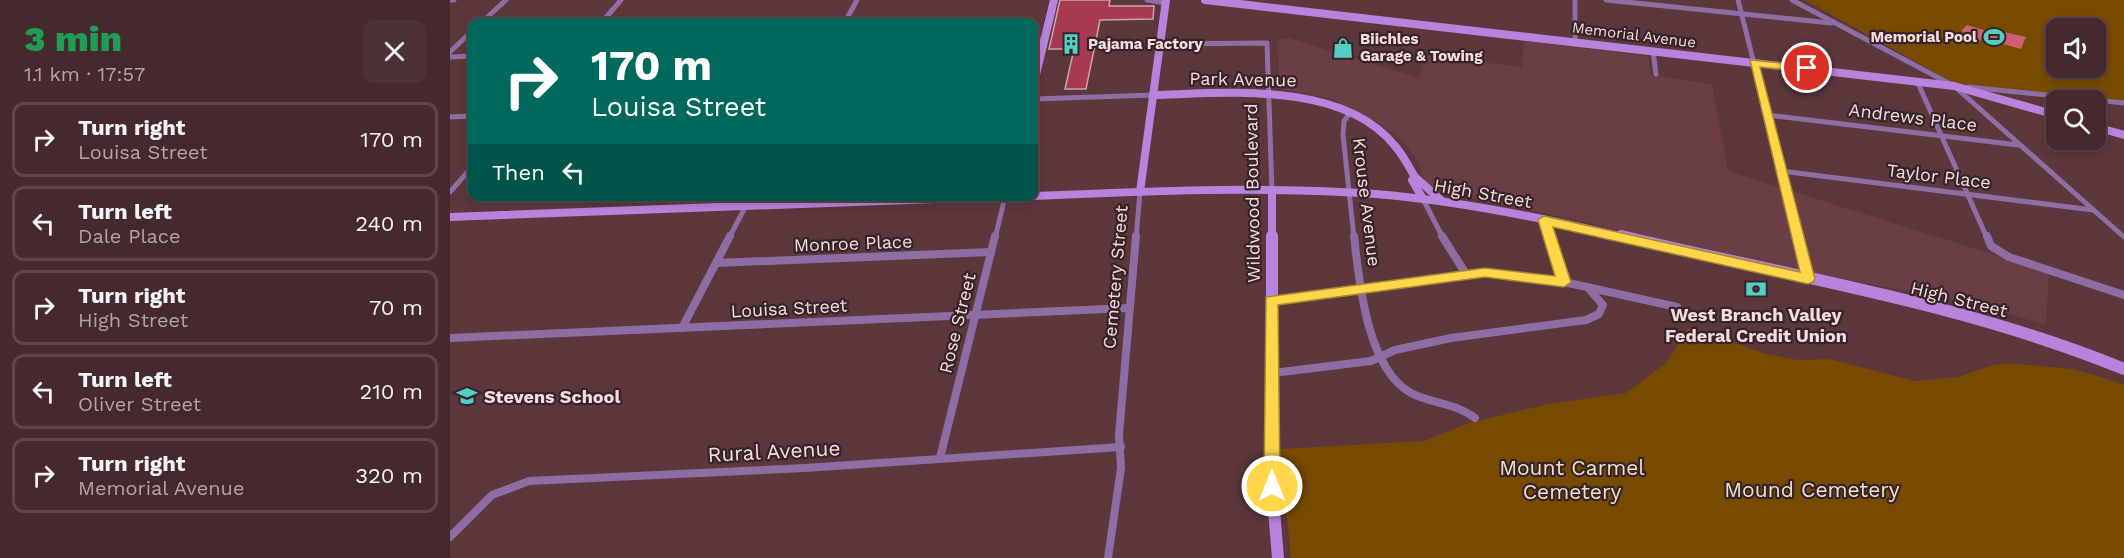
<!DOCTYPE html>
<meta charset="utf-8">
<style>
:root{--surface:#45292d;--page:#4c3135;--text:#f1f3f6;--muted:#b0a6aa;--line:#5d4549}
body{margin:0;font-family:"Work Sans",sans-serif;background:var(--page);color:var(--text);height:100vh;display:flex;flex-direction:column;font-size:22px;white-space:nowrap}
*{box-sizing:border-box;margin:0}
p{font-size:20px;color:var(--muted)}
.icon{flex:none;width:33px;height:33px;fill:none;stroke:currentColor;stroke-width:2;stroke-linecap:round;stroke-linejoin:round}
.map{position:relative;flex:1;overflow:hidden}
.drawer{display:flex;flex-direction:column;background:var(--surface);width:450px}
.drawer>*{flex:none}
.top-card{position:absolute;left:18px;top:18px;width:570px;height:183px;border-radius:12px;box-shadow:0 3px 9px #0003,0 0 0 2px var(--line);background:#00695c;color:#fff;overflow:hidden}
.tools{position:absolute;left:1596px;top:18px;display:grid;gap:12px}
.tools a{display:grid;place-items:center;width:60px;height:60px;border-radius:12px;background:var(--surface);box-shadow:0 3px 9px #0003,0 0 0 2px var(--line);font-size:30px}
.pin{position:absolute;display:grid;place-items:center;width:51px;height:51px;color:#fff;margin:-26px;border:3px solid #fff;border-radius:50%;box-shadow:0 2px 6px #0007}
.me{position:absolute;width:66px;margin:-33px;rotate:0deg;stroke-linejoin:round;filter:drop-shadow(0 0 4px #0008)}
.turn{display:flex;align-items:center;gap:21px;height:126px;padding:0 24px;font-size:27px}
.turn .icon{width:78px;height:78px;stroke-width:2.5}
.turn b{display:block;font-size:42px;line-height:51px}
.then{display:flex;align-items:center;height:57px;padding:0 24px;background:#0003;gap:12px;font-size:22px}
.round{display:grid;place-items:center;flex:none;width:63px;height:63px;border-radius:12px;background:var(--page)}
.headline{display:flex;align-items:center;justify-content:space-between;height:102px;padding:0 24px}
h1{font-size:36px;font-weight:800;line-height:45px;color:#1e9e55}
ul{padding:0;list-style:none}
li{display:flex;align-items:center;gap:18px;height:75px;margin:0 12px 9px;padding:0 12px;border:3px solid var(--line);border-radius:12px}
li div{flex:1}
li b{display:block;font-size:22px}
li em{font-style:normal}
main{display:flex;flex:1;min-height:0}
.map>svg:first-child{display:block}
.built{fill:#6b3e45}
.green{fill:#774b02;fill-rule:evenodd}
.water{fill:#cf6074}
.building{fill:#a53a51;stroke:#cfa2a7;stroke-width:1.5}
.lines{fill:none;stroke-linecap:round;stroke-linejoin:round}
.street-far1{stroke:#8e6da5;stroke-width:5}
.street{stroke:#8e6da5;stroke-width:8}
.secondary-far1{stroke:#b883dc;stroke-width:8}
.secondary{stroke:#b883dc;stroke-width:12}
.route{fill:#ffd54a;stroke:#a68a30;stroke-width:1.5}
.labels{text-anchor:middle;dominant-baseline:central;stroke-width:4.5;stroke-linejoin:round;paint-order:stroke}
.far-street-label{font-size:15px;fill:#f5dcdf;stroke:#362426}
.far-poi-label{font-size:15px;font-weight:bold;fill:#f5dcdf;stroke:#362426;text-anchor:start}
.street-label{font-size:18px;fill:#f5dcdf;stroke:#362426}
.poi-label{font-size:18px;font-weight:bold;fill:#f5dcdf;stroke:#362426}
.near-street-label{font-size:21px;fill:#f5dcdf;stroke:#362426}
.near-park-label{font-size:21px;fill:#f1dfca;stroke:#362426}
</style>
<main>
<section class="drawer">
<div class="headline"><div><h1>3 min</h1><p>1.1 km · 17:57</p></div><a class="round"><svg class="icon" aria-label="close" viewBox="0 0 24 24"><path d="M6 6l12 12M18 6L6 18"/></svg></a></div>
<ul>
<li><svg class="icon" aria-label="right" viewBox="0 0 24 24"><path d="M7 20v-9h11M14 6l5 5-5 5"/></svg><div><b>Turn right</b><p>Louisa Street</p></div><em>170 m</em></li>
<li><svg class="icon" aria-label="left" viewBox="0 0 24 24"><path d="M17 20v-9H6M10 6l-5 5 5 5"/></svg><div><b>Turn left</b><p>Dale Place</p></div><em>240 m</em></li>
<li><svg class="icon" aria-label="right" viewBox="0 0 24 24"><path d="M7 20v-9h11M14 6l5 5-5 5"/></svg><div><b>Turn right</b><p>High Street</p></div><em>70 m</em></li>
<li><svg class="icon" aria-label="left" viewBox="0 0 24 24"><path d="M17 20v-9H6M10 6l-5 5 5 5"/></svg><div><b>Turn left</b><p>Oliver Street</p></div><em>210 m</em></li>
<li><svg class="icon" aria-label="right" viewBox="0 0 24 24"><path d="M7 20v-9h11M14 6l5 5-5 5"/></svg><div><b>Turn right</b><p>Memorial Avenue</p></div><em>320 m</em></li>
</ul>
</section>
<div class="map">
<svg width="1674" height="558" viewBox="0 0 1674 558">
<rect width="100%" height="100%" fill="#5c373c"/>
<path class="built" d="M 839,38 L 969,78 L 975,55 L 1072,67 L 1074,41 L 1198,56 L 1201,75 L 1262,84 L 1278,171 L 1599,272 L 1596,325 L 1531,305 L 1331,267 L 1090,212 L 987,192 L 975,182 L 968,162 L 952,140 L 931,124 L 879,98 L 829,89 L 828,40 Z"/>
<g class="green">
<path d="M 1355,0 L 1674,0 L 1674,102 L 1504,83 ZM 1606,28 L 1646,28 L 1646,68 L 1606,68 Z"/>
<path d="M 1239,327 L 1316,354 L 1349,360 L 1379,359 L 1465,381 L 1508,377 L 1543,365 L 1557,363 L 1623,369 L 1674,384 L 1674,558 L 841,558 L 830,449 L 974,441 L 1019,423 L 1098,404 L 1176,393 L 1217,362 Z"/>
</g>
<path class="water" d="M 1517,25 L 1543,33 L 1545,30 L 1576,37 L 1571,49 L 1532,38 L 1529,42 L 1512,37 L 1514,32 L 1511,31 Z"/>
<path class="building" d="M 610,0 L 660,0 L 659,6 L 704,6 L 703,19 L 650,20 L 636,89 L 615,89 L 624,49 L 599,49 Z"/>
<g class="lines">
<g class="street-far1">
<path d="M 0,0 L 4,0"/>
<path d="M 697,0 L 716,3"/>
<path d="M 1125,0 L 1125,42"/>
<path d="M 1156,0 L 1381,23"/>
<path d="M 1288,0 L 1348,238"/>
<path d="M 1342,0 L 1504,86 L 1674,237"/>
<path d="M 32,22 L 56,0"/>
<path d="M 152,22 L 171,0"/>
<path d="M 395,22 L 407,0"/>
<path d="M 584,40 L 594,39"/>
<path d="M 711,44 L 817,43 L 822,191"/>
<path d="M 1203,51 L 1206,74"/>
<path d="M 0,52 L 22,31"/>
<path d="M 0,57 L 22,56"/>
<path d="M 1467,81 L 1537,238"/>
<path d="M 1518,87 L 1674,103"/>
<path d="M 584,99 L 704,95"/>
<path d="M 900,113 L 894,121 L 893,135 L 904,238"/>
<path d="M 1317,115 L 1568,145"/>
<path d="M 0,117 L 22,116"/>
<path d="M 1331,171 L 1643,210"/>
<path d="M 0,192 L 22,167"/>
<path d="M 973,199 L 993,238"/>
<path d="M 1094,220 L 1100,238"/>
<path d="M 279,238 L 301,196"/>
<path d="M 545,238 L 555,197"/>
<path d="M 686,238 L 690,192"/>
</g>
<g class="street">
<path d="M 904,236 C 909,281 917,369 961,393 C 982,404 1006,403 1025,418"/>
<path d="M 992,236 L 1016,274"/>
<path d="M 1099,236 L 1114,282"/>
<path d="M 1347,236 L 1358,279"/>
<path d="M 1537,236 L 1541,246 L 1559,257 L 1674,295"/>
<path d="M 266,263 L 541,252"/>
<path d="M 821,300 L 1035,273 L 1114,282 L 1227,307"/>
<path d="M 232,328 L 280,236"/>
<path d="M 0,338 L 679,308"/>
<path d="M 823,373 L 921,361 L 945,350 L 1001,338 L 1136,320 L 1149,314 L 1153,305 L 1140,290"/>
<path d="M 490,458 L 545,236"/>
<path d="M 0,537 L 42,495 L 79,481 L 355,468 L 671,447"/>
<path d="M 658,558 L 671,468 L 669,435 L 686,236"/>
</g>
<g class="secondary-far1">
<path d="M 755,0 L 1504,86 L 1606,115"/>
<path d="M 584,83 L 604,0"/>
<path d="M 704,95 C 778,93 893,81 945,146 C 953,155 959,167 965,177 L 962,180 L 973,199"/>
<path d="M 1646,127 L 1674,135"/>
<path d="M 965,177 L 992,201"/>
<path d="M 822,191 L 822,238"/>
<path d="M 690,192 L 716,0"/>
<path d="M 584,196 C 698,191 812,186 926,194 C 1011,201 1094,218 1177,238"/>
<path d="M 0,217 L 565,196"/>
</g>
<g class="secondary">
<path d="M 822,236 L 822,486 L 828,558"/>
<path d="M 1171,236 C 1339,276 1513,303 1674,369"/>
</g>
</g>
<path class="route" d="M 1300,60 L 1357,65 L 1363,68 L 1357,72 L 1310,67 L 1365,279 L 1363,282 L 1358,284 L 1103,227 L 1121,282 L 1114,287 L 1035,277 L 828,305 L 830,486 L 828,491 L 822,493 L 816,491 L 814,486 L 816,297 L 1035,268 L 1105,276 L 1088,220 L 1094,216 L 1350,272 Z"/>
<defs>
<g id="stadium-bare" transform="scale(1.62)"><path d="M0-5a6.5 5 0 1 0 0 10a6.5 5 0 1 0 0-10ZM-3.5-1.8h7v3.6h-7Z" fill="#54cdc7" stroke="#362426" stroke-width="2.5" paint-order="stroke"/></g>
<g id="building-bare" transform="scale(1.62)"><path d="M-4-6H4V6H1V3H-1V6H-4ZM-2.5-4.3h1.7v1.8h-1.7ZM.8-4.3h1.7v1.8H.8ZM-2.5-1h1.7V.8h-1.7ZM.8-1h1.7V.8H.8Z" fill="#54cdc7" stroke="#362426" stroke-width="2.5" paint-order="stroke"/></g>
<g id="shop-bare" transform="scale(1.62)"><path d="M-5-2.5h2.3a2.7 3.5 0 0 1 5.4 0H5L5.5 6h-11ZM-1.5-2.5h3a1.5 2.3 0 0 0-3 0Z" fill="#54cdc7" stroke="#362426" stroke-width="2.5" paint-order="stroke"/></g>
<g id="bank-bare" transform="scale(1.62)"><path d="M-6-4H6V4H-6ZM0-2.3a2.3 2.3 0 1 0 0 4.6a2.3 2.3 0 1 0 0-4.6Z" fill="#54cdc7" stroke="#362426" stroke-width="2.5" paint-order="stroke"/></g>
<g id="school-bare" transform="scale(1.62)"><path d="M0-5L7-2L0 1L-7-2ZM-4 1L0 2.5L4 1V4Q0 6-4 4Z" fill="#54cdc7" stroke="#362426" stroke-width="2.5" paint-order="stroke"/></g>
</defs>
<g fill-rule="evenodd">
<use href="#stadium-bare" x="1544" y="37"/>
<use href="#building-bare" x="621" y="44"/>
<use href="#shop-bare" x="893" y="48"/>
<use href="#bank-bare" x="1306" y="289"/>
<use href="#school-bare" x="17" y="396"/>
</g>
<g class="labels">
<g class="far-street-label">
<text transform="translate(1184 35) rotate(7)">Memorial Avenue</text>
</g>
<g class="far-poi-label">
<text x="1527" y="37" text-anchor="end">Memorial Pool</text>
<text x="910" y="39">Biichles<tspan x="910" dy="17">Garage &amp; Towing</tspan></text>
<text x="638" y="44">Pajama Factory</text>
</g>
<g class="street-label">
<text transform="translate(793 79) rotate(1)">Park Avenue</text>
<text transform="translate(1463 117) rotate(7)">Andrews Place</text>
<text transform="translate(1489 176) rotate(7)">Taylor Place</text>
<text transform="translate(802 193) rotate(-91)">Wildwood Boulevard</text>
<text transform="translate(1033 193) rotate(10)">High Street</text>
<text transform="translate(917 202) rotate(83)">Krouse Avenue</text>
<text transform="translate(403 243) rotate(-2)">Monroe Place</text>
<text transform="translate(665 277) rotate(-85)">Cemetery Street</text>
<text transform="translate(1509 299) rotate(14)">High Street</text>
<text transform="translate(339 308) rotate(-3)">Louisa Street</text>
<text transform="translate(507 323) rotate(-76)">Rose Street</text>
</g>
<g class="poi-label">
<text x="1306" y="314">West Branch Valley<tspan x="1306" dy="21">Federal Credit Union</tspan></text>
<text x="34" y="396" text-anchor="start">Stevens School</text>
</g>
<g class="near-street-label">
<text transform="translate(324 451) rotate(-3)">Rural Avenue</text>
</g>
<g class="near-park-label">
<text x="1122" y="467">Mount Carmel<tspan x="1122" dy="24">Cemetery</tspan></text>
<text x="1362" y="489">Mound Cemetery</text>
</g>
</g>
</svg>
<div class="tools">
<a><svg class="icon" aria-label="sound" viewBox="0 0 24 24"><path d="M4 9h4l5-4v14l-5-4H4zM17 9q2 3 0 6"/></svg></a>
<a><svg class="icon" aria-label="search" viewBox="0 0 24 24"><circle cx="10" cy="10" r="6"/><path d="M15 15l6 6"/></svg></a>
</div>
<div class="pin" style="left:1357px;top:68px;background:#d93025"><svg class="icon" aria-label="arrive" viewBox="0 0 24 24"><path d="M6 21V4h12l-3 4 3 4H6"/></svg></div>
<svg class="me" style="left:822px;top:486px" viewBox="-20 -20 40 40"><circle r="17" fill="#ffd54a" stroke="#fff" stroke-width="3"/><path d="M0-11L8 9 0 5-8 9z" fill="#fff"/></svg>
<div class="top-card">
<div class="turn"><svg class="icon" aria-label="right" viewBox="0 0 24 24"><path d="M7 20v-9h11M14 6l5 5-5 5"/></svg><div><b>170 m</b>Louisa Street</div></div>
<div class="then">Then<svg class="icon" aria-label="left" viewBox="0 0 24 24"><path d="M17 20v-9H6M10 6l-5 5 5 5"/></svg></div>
</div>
</div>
</main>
